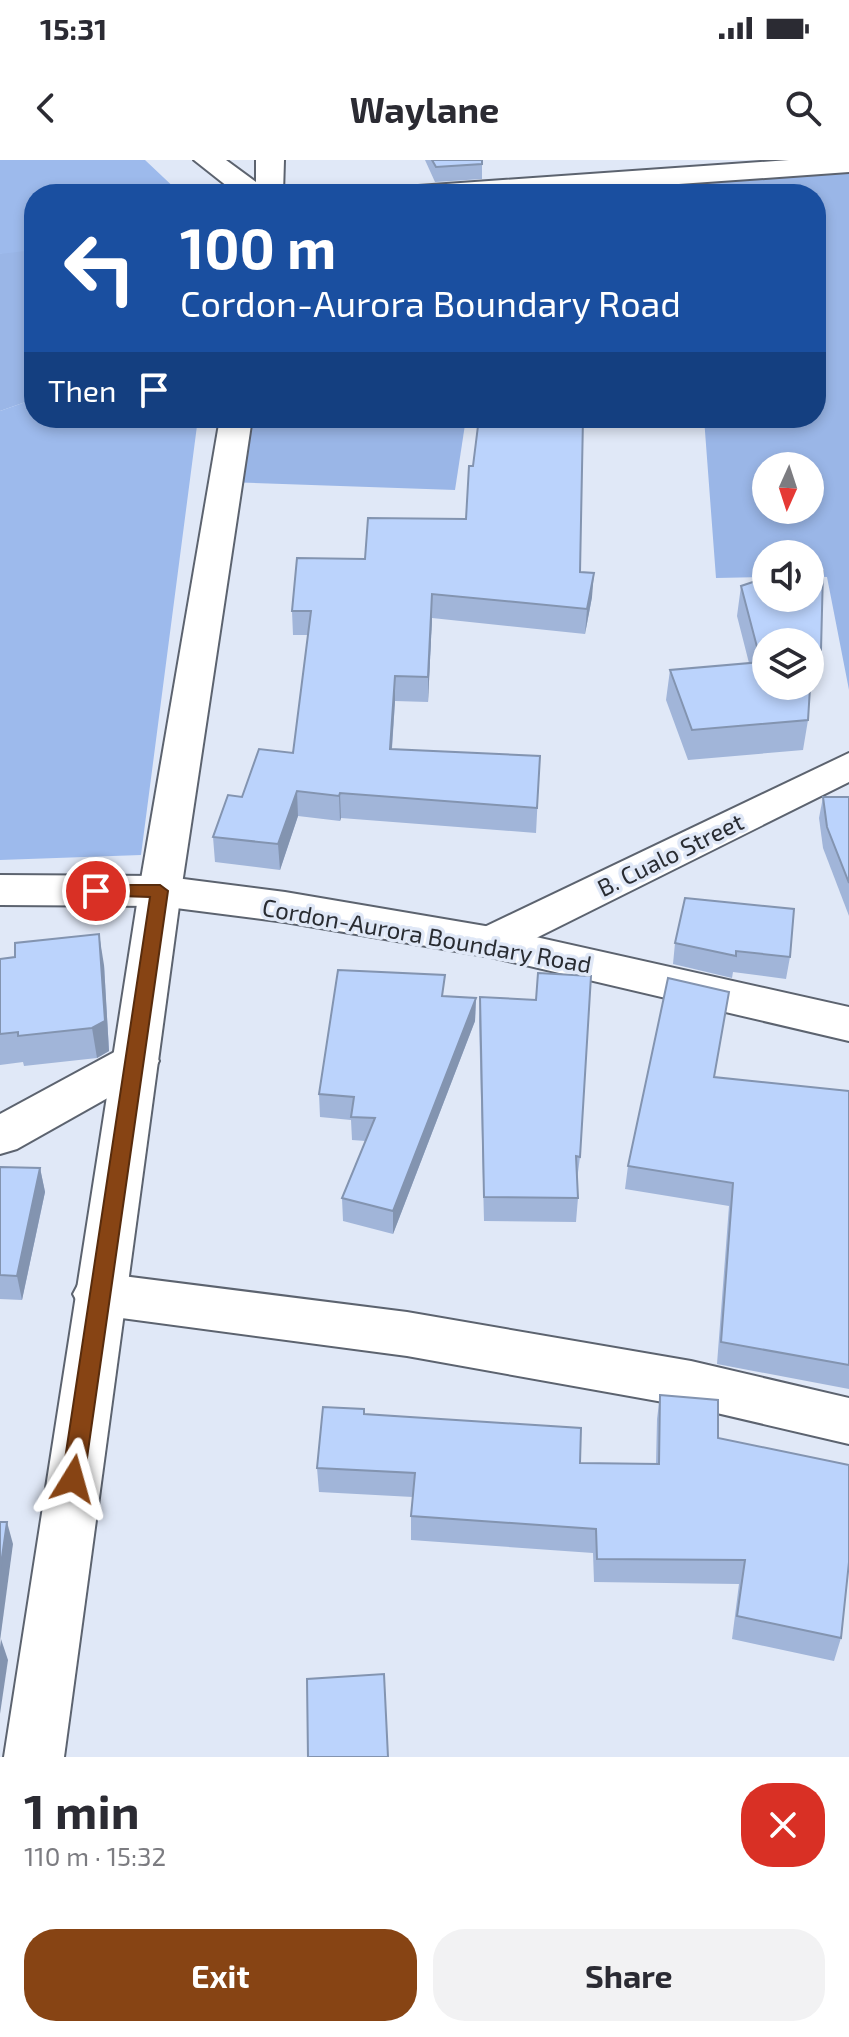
<!DOCTYPE html>
<meta charset="utf-8">
<style>
:root{--surface:#fff;--page:#f2f2f3;--text:#2b2b33;--muted:#7c7c81;--accent:#874414}
body{margin:0;font-family:"Exo 2",sans-serif;background:var(--page);color:var(--text);height:100vh;display:flex;flex-direction:column;font-size:30px;white-space:nowrap}
*{box-sizing:border-box;margin:0}
p{font-size:26px;color:var(--muted)}
.icon{flex:none;width:44px;height:44px;fill:none;stroke:currentColor;stroke-width:2;stroke-linecap:round;stroke-linejoin:round}
.map{position:relative;height:1597px;overflow:hidden}
.side{display:flex;flex-direction:column;background:var(--surface);flex:1}
.side>*{flex:none}
.top-card{position:absolute;left:24px;top:24px;width:802px;height:244px;border-radius:32px;box-shadow:0 4px 12px #0003;background:#1a4fa0;color:#fff;overflow:hidden}
.needle{width:52px;rotate:183deg}
.tools{position:absolute;left:752px;top:292px;display:grid;gap:16px}
.tools a{display:grid;place-items:center;width:72px;height:72px;border-radius:50%;background:var(--surface);box-shadow:0 4px 12px #0003;font-size:40px}
.pin{position:absolute;display:grid;place-items:center;width:68px;height:68px;color:#fff;margin:-34px;border:4px solid #fff;border-radius:50%;box-shadow:0 2px 8px #0007}
.me{position:absolute;width:88px;margin:-44px;rotate:8deg;stroke-linejoin:round;filter:drop-shadow(0 0 6px #0008)}
.turn{display:flex;align-items:center;gap:28px;height:168px;padding:0 24px;font-size:36px}
.turn .icon{width:104px;height:104px;stroke-width:2.5}
.turn b{display:block;font-size:56px;line-height:68px}
.then{display:flex;align-items:center;height:76px;padding:0 24px;background:#0003;gap:16px;font-size:30px}
.round{display:grid;place-items:center;flex:none;width:84px;height:84px;border-radius:32px;background:var(--page)}
.overview{display:flex;align-items:center;justify-content:space-between;height:136px;padding:0 24px}
h1{font-size:48px;font-weight:700;line-height:60px}
.primary-button{display:flex;gap:16px;margin-top:auto;padding:16px 24px}
.primary-button a{flex:1;height:92px;border-radius:32px;background:var(--accent);color:#fff;font-size:32px;font-weight:700;line-height:92px;text-align:center}
.primary-button a+a{background:var(--page);color:var(--text)}
.status{display:flex;justify-content:space-between;align-items:center;height:56px;padding:0 40px;background:var(--surface);direction:ltr}
.status svg{height:22px;fill:currentColor}
header{display:flex;justify-content:space-between;align-items:center;height:104px;padding:0 24px;background:var(--surface);font-size:36px;font-weight:700}
.map>svg:first-child{display:block}
.green{fill:#9ab6e7;fill-rule:evenodd}
.forest{fill:#9dbaec}
.lines{fill:none;stroke-linecap:round;stroke-linejoin:round}
.minor-casing{stroke:#5c636f;stroke-width:4}
.tertiary-casing{stroke:#5c636f;stroke-width:4}
.primary-casing{stroke:#5c636f;stroke-width:4}
.minor{fill:#fff;fill-rule:evenodd}
.tertiary{fill:#fff;fill-rule:evenodd}
.primary{fill:#fff;fill-rule:evenodd}
.wall{fill:#a1b5d9}
.shaded-wall{fill:#8394b0}
.building{fill:#bbd3fc;stroke:#8394b0;stroke-width:2}
.route{fill:#874414;stroke:#582c0d;stroke-width:2}
.labels{text-anchor:middle;dominant-baseline:central;stroke-width:7;stroke-linejoin:round;paint-order:stroke}
.street-label{font-size:24px;fill:#292c32;stroke:#e0e8f7}
</style>
<div class="status"><b>15:31</b><svg viewBox="0 0 49 12"><path d="M0 12V9h3v3zM5 12V6h3v6zM10 12V3h3v9zM15 12V0h3v12zM26 1h20v11H26zM47 4h2v5h-2z"/></svg></div>
<header><svg class="icon" aria-label="back" viewBox="0 0 24 24"><path d="M15 5l-7 7 7 7"/></svg>Waylane<svg class="icon" aria-label="search" viewBox="0 0 24 24"><circle cx="10" cy="10" r="6"/><path d="M15 15l6 6"/></svg></header>
<div class="map">
<svg width="849" height="1597" viewBox="0 0 849 1597">
<rect width="100%" height="100%" fill="#e0e8f7"/>
<g class="green">
<path d="M 849,4 L 849,530 L 827,417 L 810,416 L 810,394 L 766,394 L 766,417 L 716,418 L 704,258 L 816,258 L 816,34 L 418,34 ZM 766,306 L 810,306 L 810,350 L 766,350 Z"/>
<path d="M 8,90 L 34,90 L 34,239 L 0,251 L 0,94 Z"/>
<path d="M 236,258 L 466,258 L 455,330 L 226,322 Z"/>
</g>
<g class="forest">
<path d="M 0,0 L 145,0 L 181,34 L 34,34 L 34,90 L 0,94 Z"/>
<path d="M 34,239 L 34,258 L 198,258 L 141,695 L 0,700 L 0,251 Z"/>
</g>
<g class="lines">
<g class="minor-casing">
<g id="minor">
<path d="M 194,0 L 226,0 L 256,22 L 256,0 L 284,0 L 283,34 L 237,34 Z"/>
<path d="M 789,0 L 849,0 L 849,12 L 537,34 L 404,34 L 408,28 L 418,26 Z"/>
<path d="M 220,258 L 252,258 L 181,731 L 175,741 L 160,746 L 145,741 L 139,731 Z"/>
<path d="M 136,884 L 152,889 L 159,901 L 152,913 L 17,989 L 0,994 L 0,954 L 120,889 Z"/>
<path d="M 99,1113 L 407,1152 L 691,1201 L 849,1238 L 849,1284 L 691,1247 L 407,1196 L 99,1155 L 81,1149 L 73,1134 L 81,1119 Z"/>
</g>
</g>
<g class="tertiary-casing">
<g id="tertiary">
<path d="M 849,593 L 849,622 L 506,793 L 491,797 L 476,793 L 469,782 L 476,771 Z"/>
<path d="M 160,716 L 175,721 L 181,731 L 64,1597 L 4,1597 L 139,731 L 145,721 Z"/>
</g>
</g>
<g class="primary-casing">
<path id="primary" d="M 0,715 L 160,716 L 285,732 L 491,767 L 849,847 L 849,881 L 491,797 L 285,762 L 160,746 L 0,745 Z"/>
</g>
<use href="#minor" class="minor"/>
<use href="#tertiary" class="tertiary"/>
<use href="#primary" class="primary"/>
</g>
<g class="wall">
<path d="M 425,0 L 482,0 L 482,19 L 435,22 Z"/>
<path d="M 473,306 L 580,412 L 592,437 L 585,474 L 432,458 L 428,542 L 395,541 L 392,589 L 540,596 L 536,673 L 341,658 L 340,661 L 298,656 L 280,710 L 215,702 L 213,677 L 242,637 L 293,593 L 308,475 L 293,475 L 292,451 L 365,399 L 466,359 Z"/>
<path d="M 763,406 L 821,490 L 816,520 L 810,520 L 810,482 L 766,482 L 808,560 L 803,590 L 688,600 L 666,540 L 670,510 L 749,503 L 737,456 L 741,426 L 761,419 Z"/>
<path d="M 823,637 L 849,637 L 849,756 L 823,688 L 819,658 Z"/>
<path d="M 675,783 L 790,797 L 786,819 L 733,812 L 732,818 L 673,804 Z"/>
<path d="M 0,799 L 104,805 L 109,891 L 97,898 L 24,906 L 23,902 L 0,905 Z"/>
<path d="M 729,832 L 714,917 L 849,931 L 849,1229 L 717,1204 L 729,1046 L 625,1029 L 628,1006 Z"/>
<path d="M 444,836 L 476,838 L 475,861 L 393,1074 L 343,1061 L 342,1038 L 366,981 L 352,980 L 351,960 L 320,957 L 319,934 Z"/>
<path d="M 480,837 L 580,997 L 577,1020 L 578,1038 L 576,1062 L 484,1061 L 479,861 Z"/>
<path d="M 0,1007 L 40,1008 L 45,1032 L 22,1140 L 0,1139 Z"/>
<path d="M 660,1235 L 718,1278 L 841,1478 L 834,1501 L 732,1479 L 739,1424 L 594,1422 L 593,1393 L 411,1380 L 411,1356 L 413,1337 L 319,1332 L 317,1308 L 364,1254 L 580,1303 L 656,1304 L 657,1259 Z"/>
</g>
<g class="shaded-wall">
<path d="M 594,413 L 592,437 L 585,474 L 587,449 Z"/>
<path d="M 432,434 L 432,458 L 428,542 L 428,517 Z"/>
<path d="M 395,516 L 395,541 L 390,614 L 390,589 Z"/>
<path d="M 297,631 L 298,656 L 280,710 L 278,684 Z"/>
<path d="M 340,633 L 341,658 L 340,661 L 339,636 Z"/>
<path d="M 99,774 L 104,805 L 109,891 L 97,898 L 92,868 Z"/>
<path d="M 476,838 L 475,861 L 393,1074 L 393,1051 Z"/>
<path d="M 40,1008 L 45,1032 L 22,1140 L 17,1116 Z"/>
<path d="M 7,1362 L 13,1384 L 0,1481 L 0,1411 Z"/>
<path d="M 1,1479 L 8,1500 L 0,1554 L 0,1487 Z"/>
</g>
<g class="building">
<path d="M 432,0 L 482,0 L 482,4 L 436,7 Z"/>
<path d="M 479,258 L 583,258 L 580,412 L 594,413 L 587,449 L 432,434 L 428,517 L 395,516 L 390,589 L 540,596 L 537,648 L 340,633 L 339,636 L 297,631 L 278,684 L 213,677 L 228,635 L 242,637 L 259,589 L 293,593 L 311,451 L 292,451 L 297,398 L 365,399 L 368,358 L 466,359 L 469,306 L 473,306 Z"/>
<path d="M 763,406 L 766,406 L 766,438 L 810,438 L 810,409 L 823,411 L 821,490 L 810,490 L 810,482 L 766,482 L 766,526 L 809,526 L 810,528 L 808,560 L 692,570 L 670,510 L 761,502 L 741,426 L 762,419 Z"/>
<path d="M 823,637 L 849,637 L 849,723 L 827,667 Z"/>
<path d="M 685,738 L 794,749 L 790,797 L 736,791 L 736,796 L 675,783 Z"/>
<path d="M 99,774 L 105,861 L 92,868 L 18,876 L 18,872 L 0,874 L 0,799 L 15,797 L 15,783 Z"/>
<path d="M 338,810 L 445,815 L 442,836 L 476,838 L 393,1051 L 342,1038 L 375,958 L 351,957 L 354,937 L 319,934 Z"/>
<path d="M 538,813 L 591,816 L 580,997 L 576,996 L 578,1038 L 484,1037 L 480,837 L 536,840 Z"/>
<path d="M 668,818 L 729,832 L 714,917 L 849,931 L 849,1205 L 721,1182 L 733,1023 L 628,1006 Z"/>
<path d="M 0,1007 L 40,1008 L 17,1116 L 0,1115 Z"/>
<path d="M 660,1235 L 718,1240 L 718,1278 L 849,1305 L 849,1402 L 841,1478 L 737,1456 L 745,1400 L 597,1399 L 596,1369 L 411,1356 L 415,1313 L 317,1308 L 323,1247 L 364,1249 L 364,1254 L 581,1268 L 580,1303 L 659,1304 Z"/>
<path d="M 0,1362 L 7,1362 L 0,1411 Z"/>
<path d="M 384,1514 L 388,1597 L 308,1597 L 307,1519 Z"/>
</g>
<path class="route" d="M 96,725 L 160,725 L 168,731 L 84,1319 L 81,1327 L 73,1329 L 65,1327 L 62,1319 L 150,737 L 90,735 L 87,731 Z"/>
<g class="labels">
<g class="street-label">
<text transform="translate(670 694) rotate(-26)">B. Cualo Street</text>
<text transform="translate(427 775) rotate(10)">Cordon-Aurora Boundary Road</text>
</g>
</g>
</svg>
<div class="tools">
<a><svg class="needle" viewBox="-14 -14 28 28"><path d="M0-13l5 13h-10z" fill="#e53935"/><path d="M0 13l5-13h-10z" fill="#7c7c81"/></svg></a>
<a><svg class="icon" aria-label="sound" viewBox="0 0 24 24"><path d="M4 9h4l5-4v14l-5-4H4zM17 9q2 3 0 6"/></svg></a>
<a><svg class="icon" aria-label="layers" viewBox="0 0 24 24"><path d="M12 4l9 5-9 5-9-5zM3 14l9 5 9-5"/></svg></a>
</div>
<div class="pin" style="left:96px;top:731px;background:#d93025"><svg class="icon" aria-label="arrive" viewBox="0 0 24 24"><path d="M6 21V4h12l-3 4 3 4H6"/></svg></div>
<svg class="me" style="left:73px;top:1319px" viewBox="-20 -20 40 40"><path d="M0-17L14 15 0 8-14 15z" fill="#874414" stroke="#fff" stroke-width="4"/></svg>
<div class="top-card">
<div class="turn"><svg class="icon" aria-label="left" viewBox="0 0 24 24"><path d="M17 20v-9H6M10 6l-5 5 5 5"/></svg><div><b>100 m</b>Cordon-Aurora Boundary Road</div></div>
<div class="then">Then<svg class="icon" aria-label="arrive" viewBox="0 0 24 24"><path d="M6 21V4h12l-3 4 3 4H6"/></svg></div>
</div>
</div>
<section class="side">
<div class="overview"><div><h1>1 min</h1><p>110 m · 15:32</p></div><a class="round" style="background:#d93025;color:#fff"><svg class="icon" aria-label="close" viewBox="0 0 24 24"><path d="M6 6l12 12M18 6L6 18"/></svg></a></div>
<div class="primary-button"><a>Exit</a><a>Share</a></div>
</section>
